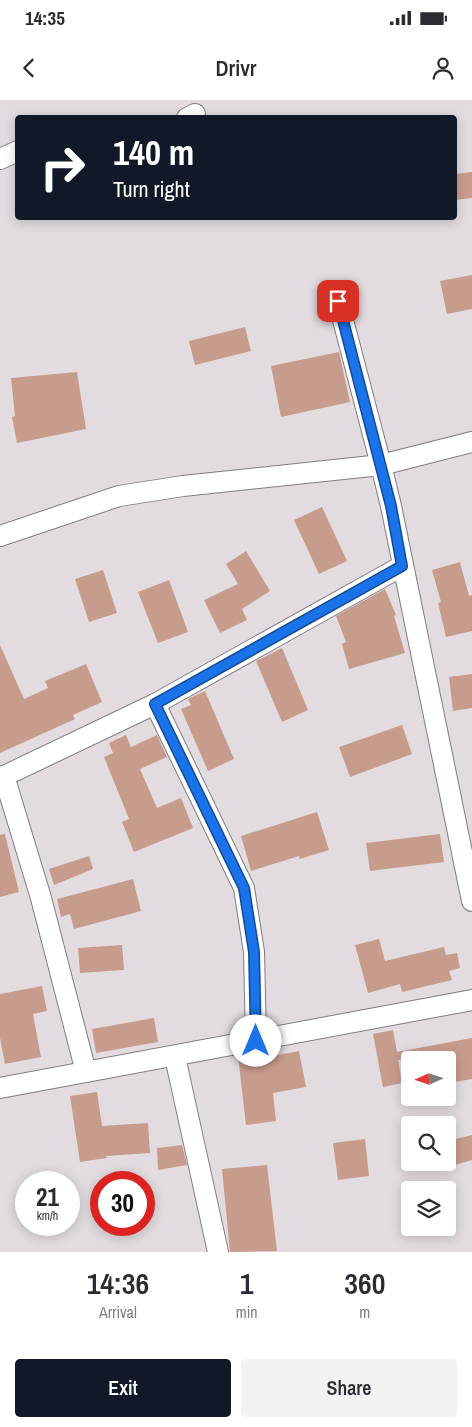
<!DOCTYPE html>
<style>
:root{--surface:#fff;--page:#f2f2f3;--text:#2b2b33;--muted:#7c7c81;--accent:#111827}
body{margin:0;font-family:"Archivo Narrow",sans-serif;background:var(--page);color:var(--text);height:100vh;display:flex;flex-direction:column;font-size:19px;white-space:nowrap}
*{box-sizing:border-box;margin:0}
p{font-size:16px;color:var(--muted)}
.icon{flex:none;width:28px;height:28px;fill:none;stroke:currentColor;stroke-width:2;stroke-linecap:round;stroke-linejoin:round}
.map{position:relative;height:1152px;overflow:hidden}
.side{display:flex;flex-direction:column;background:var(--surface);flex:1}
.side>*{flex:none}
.top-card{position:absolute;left:15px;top:15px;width:442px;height:105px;border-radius:5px;box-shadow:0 2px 12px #0003;background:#111827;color:#fff;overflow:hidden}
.needle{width:32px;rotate:267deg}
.controls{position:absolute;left:401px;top:951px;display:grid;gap:10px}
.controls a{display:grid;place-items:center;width:55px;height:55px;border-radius:5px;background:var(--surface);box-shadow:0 2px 12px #0003;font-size:25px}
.speed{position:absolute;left:15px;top:1071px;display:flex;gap:10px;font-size:25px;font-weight:700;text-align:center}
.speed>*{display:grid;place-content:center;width:65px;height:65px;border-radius:50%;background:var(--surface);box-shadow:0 2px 12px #0003;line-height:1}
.speed small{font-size:12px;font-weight:400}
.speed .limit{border:8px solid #d22;background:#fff;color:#111}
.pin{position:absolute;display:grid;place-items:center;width:42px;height:42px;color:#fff;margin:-21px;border-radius:10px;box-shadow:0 2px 8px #0006}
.me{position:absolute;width:55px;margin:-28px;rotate:0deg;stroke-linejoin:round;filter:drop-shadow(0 0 4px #0008)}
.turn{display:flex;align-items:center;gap:18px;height:105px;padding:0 15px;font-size:22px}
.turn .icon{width:65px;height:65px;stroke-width:2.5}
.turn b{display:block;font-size:35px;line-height:42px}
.eta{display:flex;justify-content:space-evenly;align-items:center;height:85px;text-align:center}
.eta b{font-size:30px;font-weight:600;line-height:35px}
.button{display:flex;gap:10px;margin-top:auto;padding:10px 15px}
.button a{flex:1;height:58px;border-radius:5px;background:var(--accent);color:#fff;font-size:20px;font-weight:600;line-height:58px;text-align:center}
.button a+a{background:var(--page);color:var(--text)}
.status{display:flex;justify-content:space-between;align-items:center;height:35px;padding:0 25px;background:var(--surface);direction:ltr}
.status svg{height:14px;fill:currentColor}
header{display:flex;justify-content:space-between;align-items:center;height:65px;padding:0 15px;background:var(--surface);font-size:22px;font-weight:600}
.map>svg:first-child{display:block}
.building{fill:#c89c8c}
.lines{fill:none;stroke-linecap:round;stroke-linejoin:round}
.minor-casing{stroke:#817c80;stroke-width:22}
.minor{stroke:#fff;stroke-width:20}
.route-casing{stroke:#114b97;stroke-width:12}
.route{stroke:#1a73e8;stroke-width:9}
</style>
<div class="status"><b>14:35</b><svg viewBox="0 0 49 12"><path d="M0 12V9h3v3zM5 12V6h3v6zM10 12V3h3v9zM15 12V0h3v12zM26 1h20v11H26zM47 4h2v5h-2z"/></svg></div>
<header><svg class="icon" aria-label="back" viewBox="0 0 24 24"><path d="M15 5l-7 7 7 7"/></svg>Drivr<svg class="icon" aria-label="person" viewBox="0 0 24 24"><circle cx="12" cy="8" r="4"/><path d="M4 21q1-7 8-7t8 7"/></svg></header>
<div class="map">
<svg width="472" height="1152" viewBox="0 0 472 1152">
<rect width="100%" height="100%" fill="#e2dce1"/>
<g class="building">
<path d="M 472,72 L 472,98 L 455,100 L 455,74 Z"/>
<path d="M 472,175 L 472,209 L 447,214 L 440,181 Z"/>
<path d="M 245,227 L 251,251 L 195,265 L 189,241 Z"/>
<path d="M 339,252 L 350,302 L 281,317 L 271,266 Z"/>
<path d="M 77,272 L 86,329 L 17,343 L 12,317 L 15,316 L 11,278 Z"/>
<path d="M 322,407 L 347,461 L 319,474 L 294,420 Z"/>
<path d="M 246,451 L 270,491 L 242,509 L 247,520 L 220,533 L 204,500 L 238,484 L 226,464 Z"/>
<path d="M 460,462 L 469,496 L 472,495 L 472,531 L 446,537 L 438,503 L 441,502 L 432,470 Z"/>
<path d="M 103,470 L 117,513 L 89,522 L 75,479 Z"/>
<path d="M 169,480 L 188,532 L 158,543 L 138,492 Z"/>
<path d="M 385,489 L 396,515 L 394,516 L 405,553 L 349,569 L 342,544 L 346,542 L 336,516 Z"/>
<path d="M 0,545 L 24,599 L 48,588 L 45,581 L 86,564 L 102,602 L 73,615 L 75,619 L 0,653 Z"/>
<path d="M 282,548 L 308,610 L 282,622 L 256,561 Z"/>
<path d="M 472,574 L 472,608 L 453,611 L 449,577 Z"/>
<path d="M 205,591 L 234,659 L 208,671 L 181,609 L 191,605 L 188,599 Z"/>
<path d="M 402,625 L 412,654 L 350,677 L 339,647 Z"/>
<path d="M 126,635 L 131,647 L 157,635 L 167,657 L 140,669 L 157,708 L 181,698 L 193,728 L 134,752 L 122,722 L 129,719 L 104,657 L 113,653 L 109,643 Z"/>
<path d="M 317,712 L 329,750 L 300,759 L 299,756 L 251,771 L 241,736 Z"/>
<path d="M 5,734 L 19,792 L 0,797 L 0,735 Z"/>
<path d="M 440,734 L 444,762 L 370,771 L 366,743 Z"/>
<path d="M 89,756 L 93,769 L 54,785 L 49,769 Z"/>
<path d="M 133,779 L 141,811 L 74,829 L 70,814 L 61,817 L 57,799 Z"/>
<path d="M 379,839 L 385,861 L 444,847 L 446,855 L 457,853 L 460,868 L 449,871 L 452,880 L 402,892 L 400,884 L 368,893 L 355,845 Z"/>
<path d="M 122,845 L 124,870 L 80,873 L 78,848 Z"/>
<path d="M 42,886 L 47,911 L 33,914 L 41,957 L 5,964 L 0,938 L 0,894 Z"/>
<path d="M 154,918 L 158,942 L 96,953 L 92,929 Z"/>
<path d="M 393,930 L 397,952 L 472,938 L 472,979 L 448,983 L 448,960 L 398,960 L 402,983 L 383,987 L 373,934 Z"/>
<path d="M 299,951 L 306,987 L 273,993 L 276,1021 L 246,1025 L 238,956 L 268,953 L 268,957 Z"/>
<path d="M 97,992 L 102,1026 L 148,1023 L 150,1053 L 106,1056 L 107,1058 L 80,1062 L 70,996 Z"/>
<path d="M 472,1035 L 472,1060 L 448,1067 L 448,1041 Z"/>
<path d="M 365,1039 L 369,1076 L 338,1080 L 333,1043 Z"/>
<path d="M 182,1045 L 187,1065 L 158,1070 L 157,1048 Z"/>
<path d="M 267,1065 L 277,1151 L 230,1152 L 222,1069 Z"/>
</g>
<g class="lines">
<g class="minor-casing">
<g id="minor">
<path d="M 187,18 L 195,14"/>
<path d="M 0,59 L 18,51"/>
<path d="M 472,342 L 381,365 L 391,406 L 472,801"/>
<path d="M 0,436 L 119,396 L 183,386 L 381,365 L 338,201"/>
<path d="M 155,604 L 244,788 L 254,852 L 256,941"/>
<path d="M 4,676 L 41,798 L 86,972"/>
<path d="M 0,678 L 155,604 L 402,466"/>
<path d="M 175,957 L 218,1152"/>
<path d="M 0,988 L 472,900"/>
</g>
</g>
<use href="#minor" class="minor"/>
</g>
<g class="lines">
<g class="route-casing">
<path id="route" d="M 256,941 L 254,852 L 244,788 L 155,604 L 402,466 L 391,406 L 338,201"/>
</g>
<use href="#route" class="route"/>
</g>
</svg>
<div class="controls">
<a><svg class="needle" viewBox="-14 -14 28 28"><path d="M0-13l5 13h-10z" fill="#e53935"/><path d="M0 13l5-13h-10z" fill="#7c7c81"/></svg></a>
<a><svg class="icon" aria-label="search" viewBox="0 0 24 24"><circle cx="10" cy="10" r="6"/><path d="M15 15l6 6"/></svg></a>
<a><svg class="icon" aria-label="layers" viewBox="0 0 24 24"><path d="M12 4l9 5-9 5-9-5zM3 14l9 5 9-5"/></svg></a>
</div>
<div class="speed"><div>21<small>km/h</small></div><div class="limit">30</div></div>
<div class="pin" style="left:338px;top:201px;background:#d93025"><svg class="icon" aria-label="arrive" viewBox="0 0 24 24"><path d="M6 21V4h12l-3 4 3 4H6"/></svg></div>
<svg class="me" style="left:256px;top:941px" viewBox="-20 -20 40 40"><circle r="19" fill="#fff"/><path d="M0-13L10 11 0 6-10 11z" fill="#1a73e8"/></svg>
<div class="top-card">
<div class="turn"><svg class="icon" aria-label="right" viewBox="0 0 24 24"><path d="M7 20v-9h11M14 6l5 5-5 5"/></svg><div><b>140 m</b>Turn right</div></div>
</div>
</div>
<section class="side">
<div class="eta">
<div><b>14:36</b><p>Arrival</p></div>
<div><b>1</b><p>min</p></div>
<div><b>360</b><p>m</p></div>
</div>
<div class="button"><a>Exit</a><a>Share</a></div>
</section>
